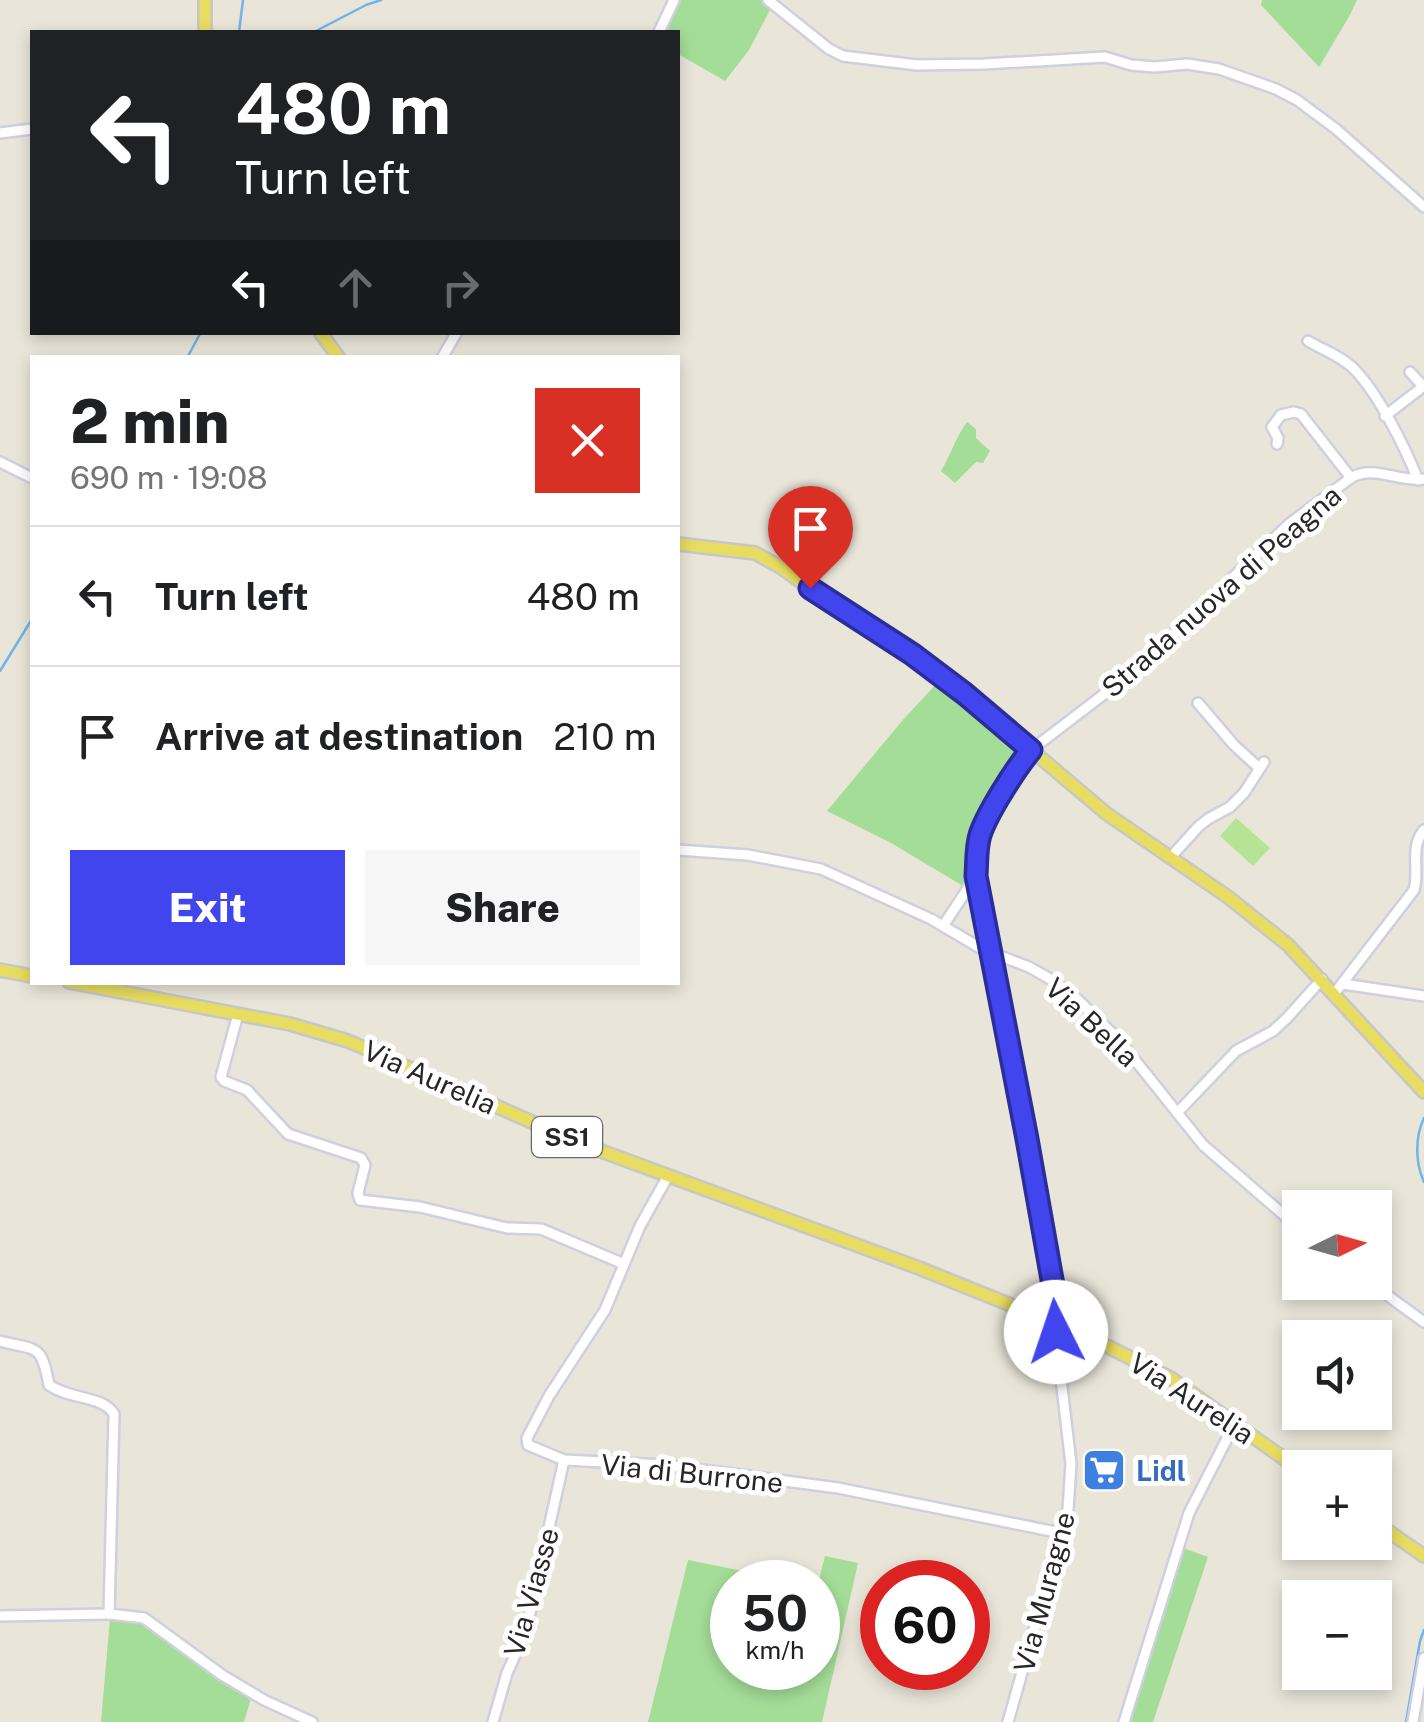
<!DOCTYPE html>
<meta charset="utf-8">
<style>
:root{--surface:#fff;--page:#f6f6f6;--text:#202124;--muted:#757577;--line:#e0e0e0;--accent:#4145ee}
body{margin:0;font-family:"Public Sans",sans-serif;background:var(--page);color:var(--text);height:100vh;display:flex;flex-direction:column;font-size:38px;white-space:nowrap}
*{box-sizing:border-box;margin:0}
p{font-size:32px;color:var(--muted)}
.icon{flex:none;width:55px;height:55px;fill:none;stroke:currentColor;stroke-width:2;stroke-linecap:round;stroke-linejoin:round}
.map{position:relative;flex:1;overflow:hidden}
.panel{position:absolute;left:30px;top:355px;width:650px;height:630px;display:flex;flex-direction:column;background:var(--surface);border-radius:0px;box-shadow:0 5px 15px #0003}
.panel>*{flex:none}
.banner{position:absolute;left:30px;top:30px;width:650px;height:305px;border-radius:0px;box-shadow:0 5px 15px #0003;background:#202124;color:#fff;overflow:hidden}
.needle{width:65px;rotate:85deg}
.fabs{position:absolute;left:1282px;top:1190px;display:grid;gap:20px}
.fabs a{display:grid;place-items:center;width:110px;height:110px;border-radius:0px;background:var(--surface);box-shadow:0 5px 15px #0003;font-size:50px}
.speed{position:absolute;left:710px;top:1560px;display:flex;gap:20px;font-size:50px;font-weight:700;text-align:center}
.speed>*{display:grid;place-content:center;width:130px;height:130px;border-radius:50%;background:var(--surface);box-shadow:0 5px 15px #0003;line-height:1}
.speed small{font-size:25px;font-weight:400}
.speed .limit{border:15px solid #d22;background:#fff;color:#111}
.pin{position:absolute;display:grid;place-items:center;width:85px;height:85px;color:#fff;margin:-102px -42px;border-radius:50% 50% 50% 0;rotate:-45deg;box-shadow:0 0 10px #0007}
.pin .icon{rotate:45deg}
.me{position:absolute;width:110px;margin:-55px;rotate:356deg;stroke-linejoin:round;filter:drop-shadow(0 0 8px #0008)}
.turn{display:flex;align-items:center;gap:35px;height:210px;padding:0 40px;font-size:45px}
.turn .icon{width:130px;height:130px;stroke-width:2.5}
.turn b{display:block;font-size:70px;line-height:85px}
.lanes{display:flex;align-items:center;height:95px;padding:0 40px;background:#0003;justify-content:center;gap:50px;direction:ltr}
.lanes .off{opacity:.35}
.round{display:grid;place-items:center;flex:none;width:105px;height:105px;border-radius:0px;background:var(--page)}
.overview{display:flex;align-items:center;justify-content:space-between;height:170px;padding:0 40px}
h1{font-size:60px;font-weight:800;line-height:75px}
.action{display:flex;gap:20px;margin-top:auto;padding:20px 40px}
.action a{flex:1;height:115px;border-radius:0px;background:var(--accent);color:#fff;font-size:40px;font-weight:800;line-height:115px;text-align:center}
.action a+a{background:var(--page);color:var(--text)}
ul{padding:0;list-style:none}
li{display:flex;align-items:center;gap:30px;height:140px;padding:0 40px;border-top:2px solid var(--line)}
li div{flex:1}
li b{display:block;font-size:38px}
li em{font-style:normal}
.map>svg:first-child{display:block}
.green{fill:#a4dd98}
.pitch{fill:#b5e494}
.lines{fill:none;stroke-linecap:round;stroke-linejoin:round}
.stream{stroke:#71b4e6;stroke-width:2.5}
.minor-casing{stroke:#cfcfe0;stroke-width:14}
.major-casing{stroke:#c7c7c7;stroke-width:16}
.minor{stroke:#fff;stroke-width:9}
.major{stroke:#e7dd60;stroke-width:11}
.route-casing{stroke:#2a2d9b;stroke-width:25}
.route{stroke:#4145ee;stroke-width:18}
.labels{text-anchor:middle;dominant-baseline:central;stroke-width:10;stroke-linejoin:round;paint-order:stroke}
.shield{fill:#fff;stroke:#686868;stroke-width:2.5}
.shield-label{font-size:25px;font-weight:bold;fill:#272727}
.street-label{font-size:28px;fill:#272727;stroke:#fff}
.shop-label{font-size:28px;font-weight:bold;fill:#366cbe;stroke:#fff;text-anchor:start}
</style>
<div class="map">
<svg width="1424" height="1722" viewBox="0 0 1424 1722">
<rect width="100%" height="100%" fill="#e9e5d9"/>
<g class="green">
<path d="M 680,0 L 763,0 L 772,6 L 749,50 L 725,81 L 678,54 L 678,32 L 665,32 Z"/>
<path d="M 1262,0 L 1357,0 L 1350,15 L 1319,67 L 1261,5 Z"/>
<path d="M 967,422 L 976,429 L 976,438 L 990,451 L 983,463 L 976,462 L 955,483 L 941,471 C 951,454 956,437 967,422 Z"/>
<path d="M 939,681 L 1024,749 C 1007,771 982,814 974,840 C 969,856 972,871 963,886 L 891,843 L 827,811 L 902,721 Z"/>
<path d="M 1183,1548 L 1208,1557 L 1153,1722 L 1127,1722 Z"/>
<path d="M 825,1556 L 858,1563 L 822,1722 L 648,1722 L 688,1560 L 798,1582 L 732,1582 L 732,1668 L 818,1668 L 818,1584 Z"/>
<path d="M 110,1618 L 136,1619 L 148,1625 L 251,1698 L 244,1722 L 101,1722 Z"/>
</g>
<path class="pitch" d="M 1236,818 L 1270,848 L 1253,866 L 1220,836 Z"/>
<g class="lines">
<g class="stream">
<path d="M 239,32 L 243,0"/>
<path d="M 314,32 L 366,5 L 381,0"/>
<path d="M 187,358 L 201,332"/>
<path d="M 0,671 L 32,619"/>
<path d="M 1424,1118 C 1415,1137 1415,1162 1424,1182"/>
<path d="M 1406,1722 L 1420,1641 L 1424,1630"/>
</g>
<g class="minor-casing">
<g id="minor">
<path d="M 768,0 L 829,49 L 843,56 L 917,65 L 984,64 L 1105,57 L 1131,65 L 1155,67 L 1187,64 L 1219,69 L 1276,89 L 1297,100 L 1336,129 L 1424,207"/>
<path d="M 659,32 L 674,0"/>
<path d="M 0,133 L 32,129"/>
<path d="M 1308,341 C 1323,350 1343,357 1355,370 C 1379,395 1405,447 1418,480"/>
<path d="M 442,358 L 457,332"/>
<path d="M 1385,416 L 1420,389 L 1421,384 L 1410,372"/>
<path d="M 1277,444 L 1278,438 L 1272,427 L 1281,415 L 1294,412 L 1301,414 L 1351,478"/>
<path d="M 0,462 L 32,478"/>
<path d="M 1198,703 L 1234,745 L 1259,768"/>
<path d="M 678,850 L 748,855 L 821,869 L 931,919 L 982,949 L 1029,967 L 1052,980 L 1076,998 L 1119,1040 L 1203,1145 L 1300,1229"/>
<path d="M 1170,858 L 1198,827 L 1208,819 L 1230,807 L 1244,793 L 1264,762"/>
<path d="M 943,926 L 976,876"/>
<path d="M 1343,984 L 1424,996"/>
<path d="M 1334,994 L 1414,890 C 1420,869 1409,848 1424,830"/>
<path d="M 238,1014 L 221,1077 L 224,1081 L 247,1090 L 288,1134 L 361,1158 L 365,1165 L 358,1193 L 360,1200 L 420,1207 L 507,1228 L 541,1229 L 624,1264"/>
<path d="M 1177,1113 L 1236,1051 L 1273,1031 L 1287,1018 L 1322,979"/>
<path d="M 668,1176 L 640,1226 L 605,1310 L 549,1396 L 527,1438 L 528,1445 L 564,1460 L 665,1465 L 838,1488 L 1061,1533"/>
<path d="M 1369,1282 L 1424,1322"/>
<path d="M 1064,1319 L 1056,1302 L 976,876 L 977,847 L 982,829 L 1017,768 L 1031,750 L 1103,695 L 1162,645 L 1289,524 L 1352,477 C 1375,465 1397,482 1424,479"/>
<path d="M 0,1341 C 38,1351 41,1343 49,1385 C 70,1400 102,1395 114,1414 L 109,1614 L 144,1618 L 222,1675 L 264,1700 L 312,1722"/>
<path d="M 0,1616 L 109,1614"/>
<path d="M 493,1722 L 507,1673 L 526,1631 L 564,1460"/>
<path d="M 1008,1722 L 1068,1509 L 1071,1464 L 1060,1370 L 1064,1342"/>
<path d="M 1124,1722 L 1189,1513 L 1235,1423"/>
<path d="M 1413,1722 L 1424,1658"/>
</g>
</g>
<g class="major-casing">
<g id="major">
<path d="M 205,0 L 205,32"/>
<path d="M 320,332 L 339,358"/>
<path d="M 678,544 L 755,553 L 782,568 L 829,602 L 912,654 L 965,694 L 1107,814 L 1228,897 L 1288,945 L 1424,1092"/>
<path d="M 0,970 L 32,976"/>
<path d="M 69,982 L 290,1024 L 348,1041 L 582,1144 L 919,1268 L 1058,1324"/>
<path d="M 1081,1333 L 1076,1340 L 1068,1343 L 1058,1337 L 1056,1328 L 1064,1319 L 1076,1321 L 1081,1333 L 1172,1379 L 1300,1470"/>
<path d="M 1375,1522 L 1424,1556"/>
</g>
</g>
<use href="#minor" class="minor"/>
<use href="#major" class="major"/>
</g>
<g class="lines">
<g class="route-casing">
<path id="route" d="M 810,588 L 912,654 L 965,694 L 1031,750 C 1016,768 987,813 980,835 C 976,848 977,862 976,876 L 1027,1139 L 1056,1302 L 1064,1319 L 1058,1324 L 1056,1332"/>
</g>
<use href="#route" class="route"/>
</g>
<defs>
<g id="supermarket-square" transform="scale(2.25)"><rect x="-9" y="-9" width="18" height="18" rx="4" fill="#3f7fe0" stroke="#fff"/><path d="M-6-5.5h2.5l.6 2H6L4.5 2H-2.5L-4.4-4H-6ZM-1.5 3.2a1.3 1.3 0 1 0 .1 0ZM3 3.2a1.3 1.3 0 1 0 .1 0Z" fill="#fff"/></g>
</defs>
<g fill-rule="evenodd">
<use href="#supermarket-square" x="1104" y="1470"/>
</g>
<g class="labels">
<rect class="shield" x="532" y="1117" width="70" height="40" rx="8"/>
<g class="shield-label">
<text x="567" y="1137">SS1</text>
</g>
<g class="street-label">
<text transform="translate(1221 591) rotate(-41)">Strada nuova di Peagna</text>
<text transform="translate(1092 1022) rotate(43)">Via Bella</text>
<text transform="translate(430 1077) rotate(24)">Via Aurelia</text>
<text transform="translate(1192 1398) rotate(33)">Via Aurelia</text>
<text transform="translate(692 1473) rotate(6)">Via di Burrone</text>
<text transform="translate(531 1592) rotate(-74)">Via Viasse</text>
<text transform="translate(1044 1592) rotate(-75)">Via Muragne</text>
</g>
<g class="shop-label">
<text x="1136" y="1470">Lidl</text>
</g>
</g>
</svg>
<div class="fabs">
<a><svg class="needle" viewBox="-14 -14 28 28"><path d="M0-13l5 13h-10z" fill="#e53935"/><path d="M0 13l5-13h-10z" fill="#757577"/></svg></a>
<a><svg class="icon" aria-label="sound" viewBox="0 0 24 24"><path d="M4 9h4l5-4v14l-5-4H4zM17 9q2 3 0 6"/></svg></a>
<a>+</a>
<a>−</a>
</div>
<div class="speed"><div>50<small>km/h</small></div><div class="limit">60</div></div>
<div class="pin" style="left:810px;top:588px;background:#d93025"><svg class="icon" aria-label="arrive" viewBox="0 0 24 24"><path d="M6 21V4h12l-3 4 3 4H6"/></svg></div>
<svg class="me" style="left:1056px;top:1332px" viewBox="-20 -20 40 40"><circle r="19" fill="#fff"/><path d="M0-13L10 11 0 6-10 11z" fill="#4145ee"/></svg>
<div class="banner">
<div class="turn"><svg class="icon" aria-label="left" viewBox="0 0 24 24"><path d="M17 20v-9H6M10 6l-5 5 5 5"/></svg><div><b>480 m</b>Turn left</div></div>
<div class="lanes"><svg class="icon" aria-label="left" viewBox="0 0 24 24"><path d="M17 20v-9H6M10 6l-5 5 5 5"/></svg><svg class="icon off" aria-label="ahead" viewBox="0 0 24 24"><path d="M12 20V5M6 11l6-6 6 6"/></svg><svg class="icon off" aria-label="right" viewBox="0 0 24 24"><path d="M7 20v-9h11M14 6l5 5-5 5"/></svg></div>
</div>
<section class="panel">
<div class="overview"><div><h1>2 min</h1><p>690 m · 19:08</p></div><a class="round" style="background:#d93025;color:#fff"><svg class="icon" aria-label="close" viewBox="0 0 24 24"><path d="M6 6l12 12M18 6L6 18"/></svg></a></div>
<ul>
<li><svg class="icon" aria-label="left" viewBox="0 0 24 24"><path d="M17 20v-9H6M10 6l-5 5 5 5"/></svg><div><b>Turn left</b></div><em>480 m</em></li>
<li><svg class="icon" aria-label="arrive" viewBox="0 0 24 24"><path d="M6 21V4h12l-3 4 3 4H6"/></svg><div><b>Arrive at destination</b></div><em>210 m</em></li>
</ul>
<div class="action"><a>Exit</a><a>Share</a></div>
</section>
</div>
